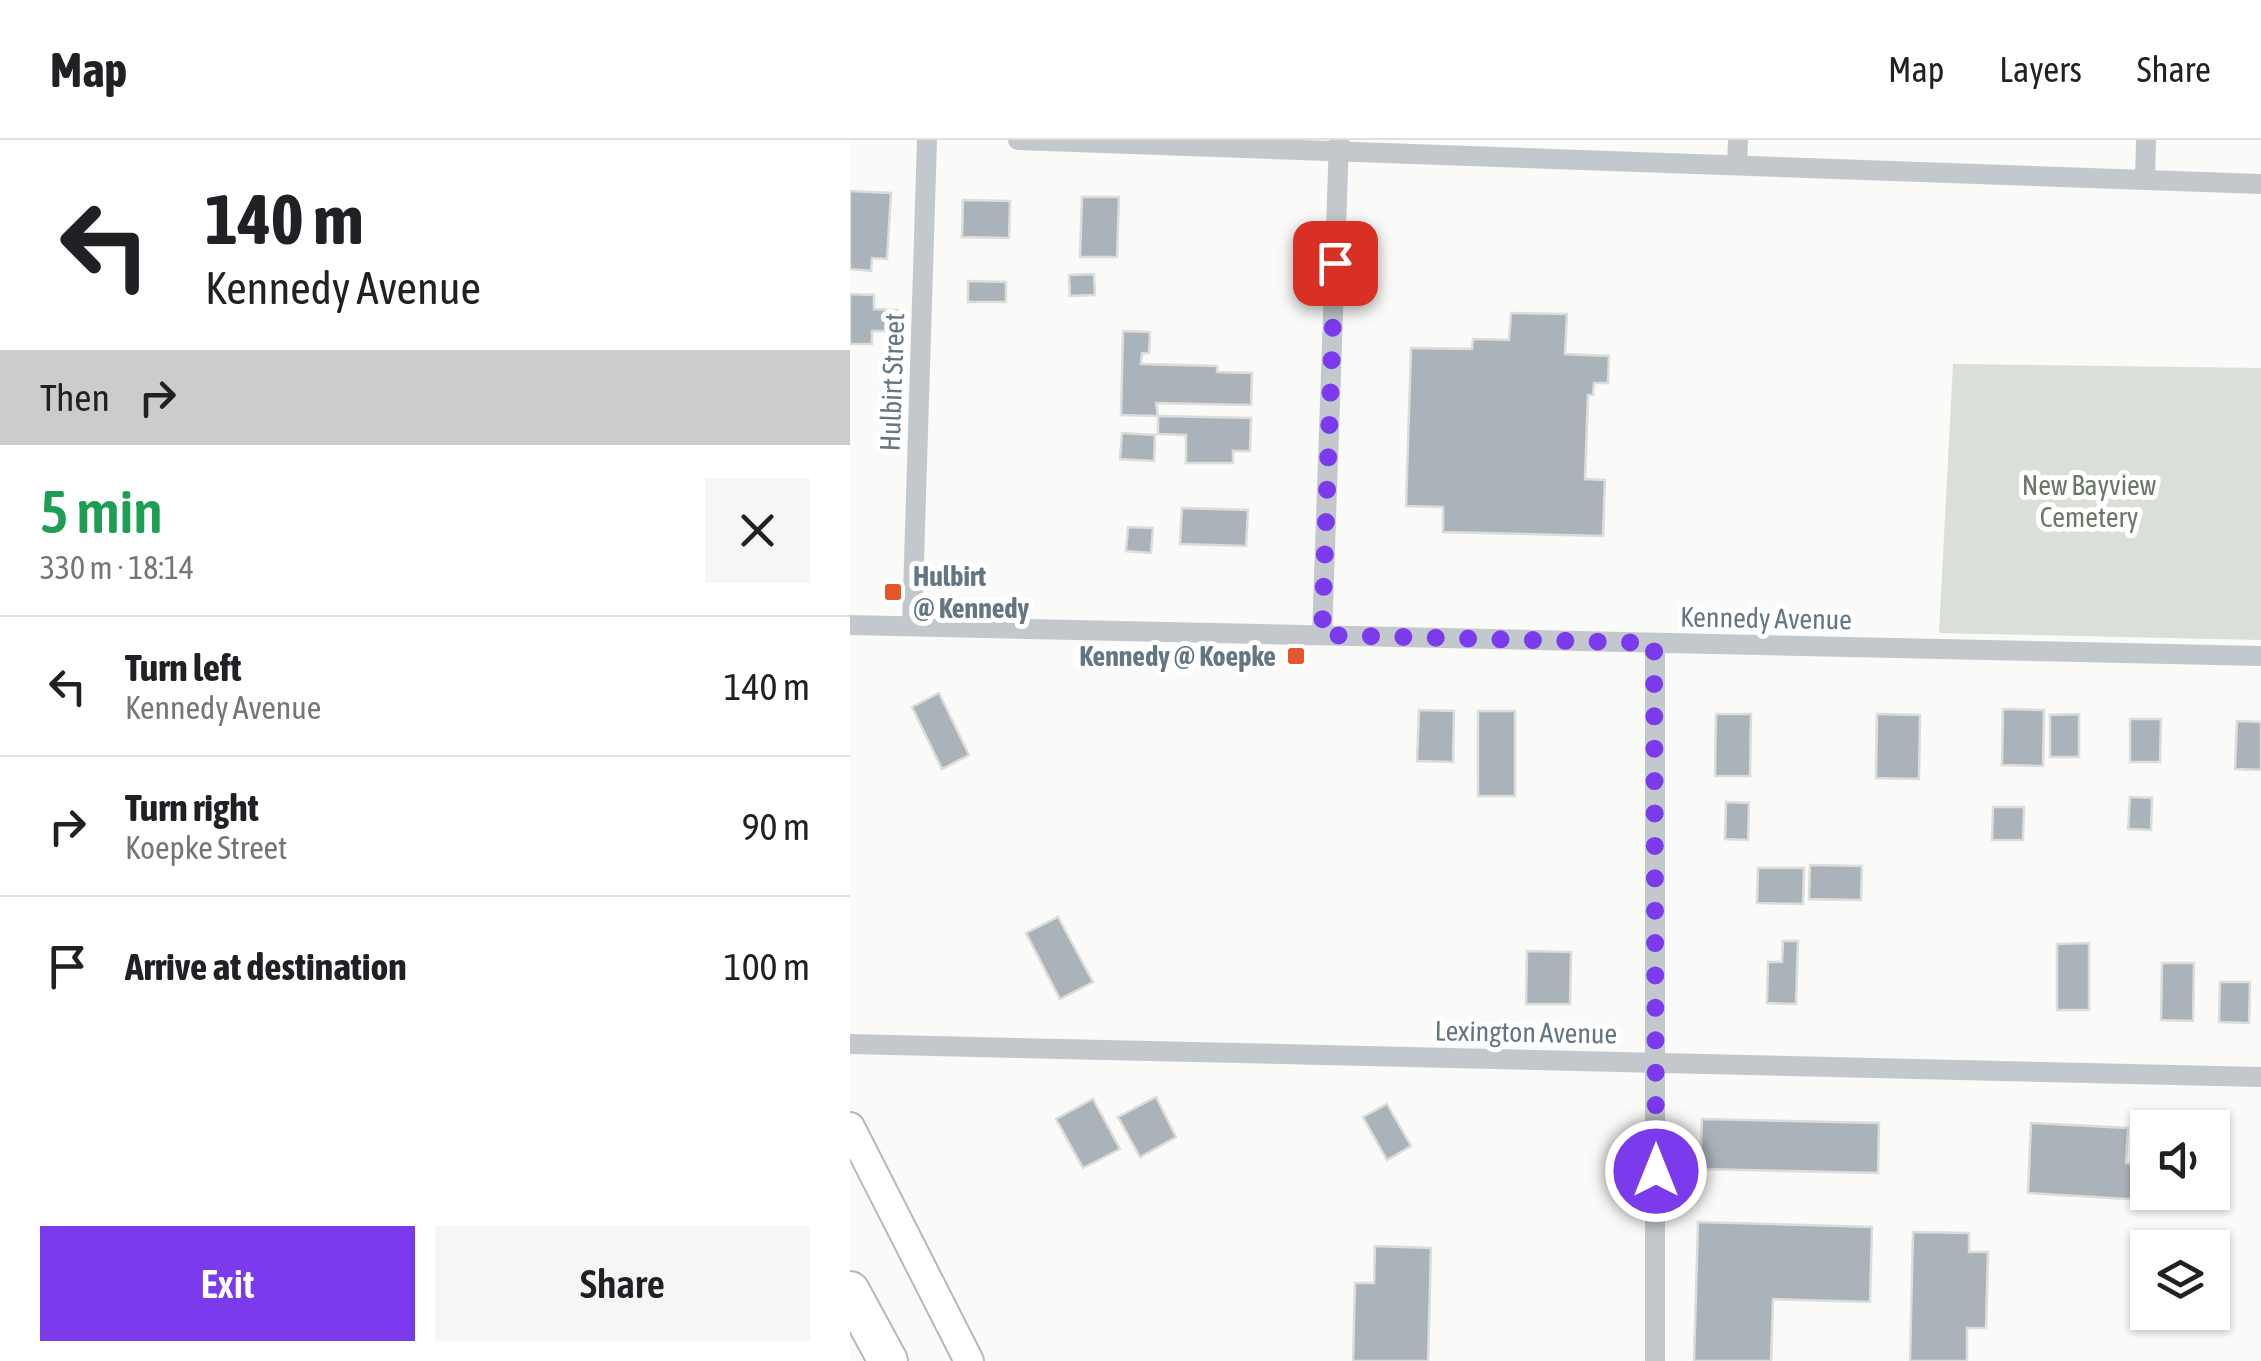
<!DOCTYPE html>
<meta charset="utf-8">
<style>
:root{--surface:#fff;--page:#f6f6f6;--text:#202124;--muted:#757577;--line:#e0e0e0;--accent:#7c3aed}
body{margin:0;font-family:"Asap Condensed",sans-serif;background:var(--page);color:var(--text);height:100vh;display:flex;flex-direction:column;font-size:38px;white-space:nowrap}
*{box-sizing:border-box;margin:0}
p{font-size:32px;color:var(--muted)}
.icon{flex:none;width:55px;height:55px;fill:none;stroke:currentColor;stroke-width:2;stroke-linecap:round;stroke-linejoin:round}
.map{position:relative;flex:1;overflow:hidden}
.details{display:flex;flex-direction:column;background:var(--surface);width:850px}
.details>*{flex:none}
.hud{background:#fff;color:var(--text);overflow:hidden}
.fabs{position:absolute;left:1280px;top:970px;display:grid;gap:20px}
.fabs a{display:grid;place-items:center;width:100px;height:100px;border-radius:0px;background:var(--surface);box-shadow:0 2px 8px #0004;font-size:50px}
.pin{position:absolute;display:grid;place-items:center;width:85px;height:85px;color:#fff;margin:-42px;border-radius:20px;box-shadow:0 5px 15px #0006}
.me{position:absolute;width:110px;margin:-55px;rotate:0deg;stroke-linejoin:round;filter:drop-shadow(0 0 8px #0008)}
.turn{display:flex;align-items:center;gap:35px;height:210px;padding:0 40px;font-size:45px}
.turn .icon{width:130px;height:130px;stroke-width:2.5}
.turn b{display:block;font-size:70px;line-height:85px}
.then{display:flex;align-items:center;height:95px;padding:0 40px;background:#0003;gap:20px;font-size:38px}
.round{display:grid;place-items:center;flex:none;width:105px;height:105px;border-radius:0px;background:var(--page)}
.overview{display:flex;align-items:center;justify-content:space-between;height:170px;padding:0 40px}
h1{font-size:60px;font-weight:600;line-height:75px;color:#1e9e55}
.primary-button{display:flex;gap:20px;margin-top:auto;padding:20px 40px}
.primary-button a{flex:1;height:115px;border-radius:0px;background:var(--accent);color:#fff;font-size:40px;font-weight:600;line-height:115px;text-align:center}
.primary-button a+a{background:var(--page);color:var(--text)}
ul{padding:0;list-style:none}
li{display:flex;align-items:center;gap:30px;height:140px;padding:0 40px;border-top:2px solid var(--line)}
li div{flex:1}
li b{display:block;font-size:38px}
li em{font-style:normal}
header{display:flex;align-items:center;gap:60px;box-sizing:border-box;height:140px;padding:0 50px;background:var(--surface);border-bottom:2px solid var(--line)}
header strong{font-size:48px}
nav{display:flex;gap:55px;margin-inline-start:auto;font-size:35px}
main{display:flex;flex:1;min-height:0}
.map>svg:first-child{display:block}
.green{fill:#dadfd7}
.building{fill:#aab3b9;stroke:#dcdcda;stroke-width:2.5}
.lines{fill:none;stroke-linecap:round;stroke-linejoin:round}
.secondary-casing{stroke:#b3babf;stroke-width:32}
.highway-casing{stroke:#b4b9bd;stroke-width:42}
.street{stroke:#c3c8cc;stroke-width:20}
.secondary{stroke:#fff;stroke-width:28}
.highway{stroke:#fff;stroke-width:38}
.route{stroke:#7c3aed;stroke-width:18;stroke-dasharray:0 32.4}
.poi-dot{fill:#e4572e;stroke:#fff;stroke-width:4}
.labels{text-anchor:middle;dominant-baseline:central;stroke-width:10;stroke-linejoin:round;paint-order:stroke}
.street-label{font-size:28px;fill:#657683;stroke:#fff}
.park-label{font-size:28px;fill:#687a64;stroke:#fff}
.poi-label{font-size:28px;font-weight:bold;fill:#657683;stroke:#fff;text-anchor:start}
</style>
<header>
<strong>Map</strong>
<nav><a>Map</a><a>Layers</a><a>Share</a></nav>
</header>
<main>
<section class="details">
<div class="hud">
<div class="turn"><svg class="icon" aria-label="left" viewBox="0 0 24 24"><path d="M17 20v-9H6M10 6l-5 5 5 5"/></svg><div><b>140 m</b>Kennedy Avenue</div></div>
<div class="then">Then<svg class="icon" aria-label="right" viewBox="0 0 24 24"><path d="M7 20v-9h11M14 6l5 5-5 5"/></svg></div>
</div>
<div class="overview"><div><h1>5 min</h1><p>330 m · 18:14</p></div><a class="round"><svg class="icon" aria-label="close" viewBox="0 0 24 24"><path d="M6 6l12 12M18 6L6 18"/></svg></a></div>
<ul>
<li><svg class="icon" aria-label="left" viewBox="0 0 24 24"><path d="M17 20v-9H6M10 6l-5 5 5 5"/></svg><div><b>Turn left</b><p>Kennedy Avenue</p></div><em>140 m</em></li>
<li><svg class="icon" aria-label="right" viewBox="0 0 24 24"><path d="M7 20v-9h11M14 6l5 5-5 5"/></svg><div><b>Turn right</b><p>Koepke Street</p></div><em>90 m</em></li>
<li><svg class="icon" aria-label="arrive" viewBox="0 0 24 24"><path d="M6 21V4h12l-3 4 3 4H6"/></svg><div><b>Arrive at destination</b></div><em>100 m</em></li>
</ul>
<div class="primary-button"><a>Exit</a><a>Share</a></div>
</section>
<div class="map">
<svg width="1411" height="1221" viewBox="0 0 1411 1221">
<rect width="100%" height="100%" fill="#fafaf8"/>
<path class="green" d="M 1103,224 L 1411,228 L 1411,500 L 1089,493 Z"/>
<g class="building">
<path d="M 0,51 L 41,53 L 37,119 L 22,118 L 21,131 L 0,129 Z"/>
<path d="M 232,57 L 269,57 L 267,117 L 230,117 Z"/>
<path d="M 113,60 L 160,61 L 159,98 L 112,97 Z"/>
<path d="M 244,134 L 245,155 L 220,156 L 219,135 Z"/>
<path d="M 118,141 L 156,142 L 156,162 L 118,162 Z"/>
<path d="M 0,154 L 24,155 L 24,169 L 47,170 L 46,191 L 22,191 L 22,204 L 0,204 Z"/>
<path d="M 661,173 L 717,174 L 715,214 L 759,216 L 758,243 L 744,243 L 743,255 L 738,255 L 735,339 L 755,340 L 753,396 L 593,392 L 593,367 L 556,366 L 561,208 L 622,209 L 623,199 L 659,200 Z"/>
<path d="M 273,191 L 300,192 L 299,213 L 292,213 L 291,224 L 367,226 L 367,232 L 402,233 L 401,265 L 306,263 L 308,276 L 271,275 Z"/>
<path d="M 308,276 L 401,278 L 400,311 L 383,311 L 383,323 L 336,323 L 336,295 L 308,294 Z"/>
<path d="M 272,293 L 305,295 L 304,321 L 270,319 Z"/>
<path d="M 332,368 L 398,370 L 396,406 L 330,404 Z"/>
<path d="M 278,387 L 303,388 L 301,413 L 276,411 Z"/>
<path d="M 89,553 L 119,615 L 92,629 L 62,567 Z"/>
<path d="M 1153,569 L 1194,570 L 1193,626 L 1152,625 Z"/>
<path d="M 569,570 L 604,571 L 603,622 L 567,621 Z"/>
<rect x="628" y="571" width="37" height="85"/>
<path d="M 866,574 L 901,574 L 900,636 L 865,636 Z"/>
<path d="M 1027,574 L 1070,575 L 1069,639 L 1026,638 Z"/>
<path d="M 1229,574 L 1229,617 L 1200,617 L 1200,575 Z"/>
<path d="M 1280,579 L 1311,579 L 1310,622 L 1280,622 Z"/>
<path d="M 1387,581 L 1411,582 L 1411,630 L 1385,629 Z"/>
<path d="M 1280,657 L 1302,658 L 1301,690 L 1278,689 Z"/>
<path d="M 876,662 L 899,663 L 898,700 L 875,699 Z"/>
<path d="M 1143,667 L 1174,667 L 1173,700 L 1142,700 Z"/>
<path d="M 960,725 L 1012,726 L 1011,760 L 959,759 Z"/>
<path d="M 908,728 L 954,728 L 953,764 L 907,763 Z"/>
<path d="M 208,777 L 243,842 L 210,859 L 176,793 Z"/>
<path d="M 933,801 L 948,801 L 946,864 L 917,863 L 918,822 L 932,822 Z"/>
<path d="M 1239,803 L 1239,870 L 1207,870 L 1207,804 Z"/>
<path d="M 677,811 L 721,812 L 720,864 L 676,864 Z"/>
<path d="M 1312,823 L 1344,823 L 1343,881 L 1311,880 Z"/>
<path d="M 1370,842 L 1400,842 L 1399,883 L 1369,882 Z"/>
<path d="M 306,957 L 326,997 L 290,1017 L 268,977 Z"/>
<path d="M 243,959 L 270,1009 L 233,1028 L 206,979 Z"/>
<path d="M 537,964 L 561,1006 L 537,1020 L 513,977 Z"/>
<path d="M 852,979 L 1029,983 L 1028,1033 L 850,1029 Z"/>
<path d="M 1181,983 L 1278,988 L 1276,1023 L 1296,1024 L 1294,1060 L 1178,1053 Z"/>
<path d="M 848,1082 L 1022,1087 L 1020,1162 L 923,1159 L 921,1221 L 844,1221 Z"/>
<path d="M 1063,1092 L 1119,1093 L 1119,1112 L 1138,1112 L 1136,1188 L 1117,1188 L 1117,1221 L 1060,1221 Z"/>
<path d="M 525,1106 L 581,1108 L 578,1221 L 503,1221 L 505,1143 L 524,1143 Z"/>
</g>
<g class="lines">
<g class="secondary-casing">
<path id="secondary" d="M 0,987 L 119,1221"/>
</g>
<g class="highway-casing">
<path id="highway" d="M 0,1151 L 38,1221"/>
</g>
<g class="street">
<path d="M 168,0 L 1411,44"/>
<path d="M 887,25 L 888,0"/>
<path d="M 1295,40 L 1296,0"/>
<path d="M 0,485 L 1411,516"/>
<path d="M 62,486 L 77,0"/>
<path d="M 472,495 L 489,0"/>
<path d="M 805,503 L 805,1221"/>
<path d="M 0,904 L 1411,937"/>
</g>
<use href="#secondary" class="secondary"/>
<use href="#highway" class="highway"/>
</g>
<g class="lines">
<path class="route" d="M 485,123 L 472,495 L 804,503 L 806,1031"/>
</g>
<g class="poi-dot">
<rect x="33" y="442" width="20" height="20" rx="5"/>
<rect x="436" y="506" width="20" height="20" rx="5"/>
</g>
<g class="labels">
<g class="street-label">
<text transform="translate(42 242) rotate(-88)">Hulbirt Street</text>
<text transform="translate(916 478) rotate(1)">Kennedy Avenue</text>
<text transform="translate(676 892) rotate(1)">Lexington Avenue</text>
</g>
<g class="park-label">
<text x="1239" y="345">New Bayview<tspan x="1239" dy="32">Cemetery</tspan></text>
</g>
<g class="poi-label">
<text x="63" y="436">Hulbirt<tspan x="63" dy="32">@ Kennedy</tspan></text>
<text x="426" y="516" text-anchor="end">Kennedy @ Koepke</text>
</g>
</g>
</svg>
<div class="fabs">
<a><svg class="icon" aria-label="sound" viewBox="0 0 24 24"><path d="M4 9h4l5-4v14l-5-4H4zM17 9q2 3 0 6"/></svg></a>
<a><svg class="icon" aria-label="layers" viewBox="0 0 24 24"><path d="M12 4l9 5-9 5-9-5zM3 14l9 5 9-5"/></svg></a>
</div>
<div class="pin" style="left:485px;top:123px;background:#d93025"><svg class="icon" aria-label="arrive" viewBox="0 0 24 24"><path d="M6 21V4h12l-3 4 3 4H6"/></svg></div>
<svg class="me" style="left:806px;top:1031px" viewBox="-20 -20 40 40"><circle r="17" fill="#7c3aed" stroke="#fff" stroke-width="3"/><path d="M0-11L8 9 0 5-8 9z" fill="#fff"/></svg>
</div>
</main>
